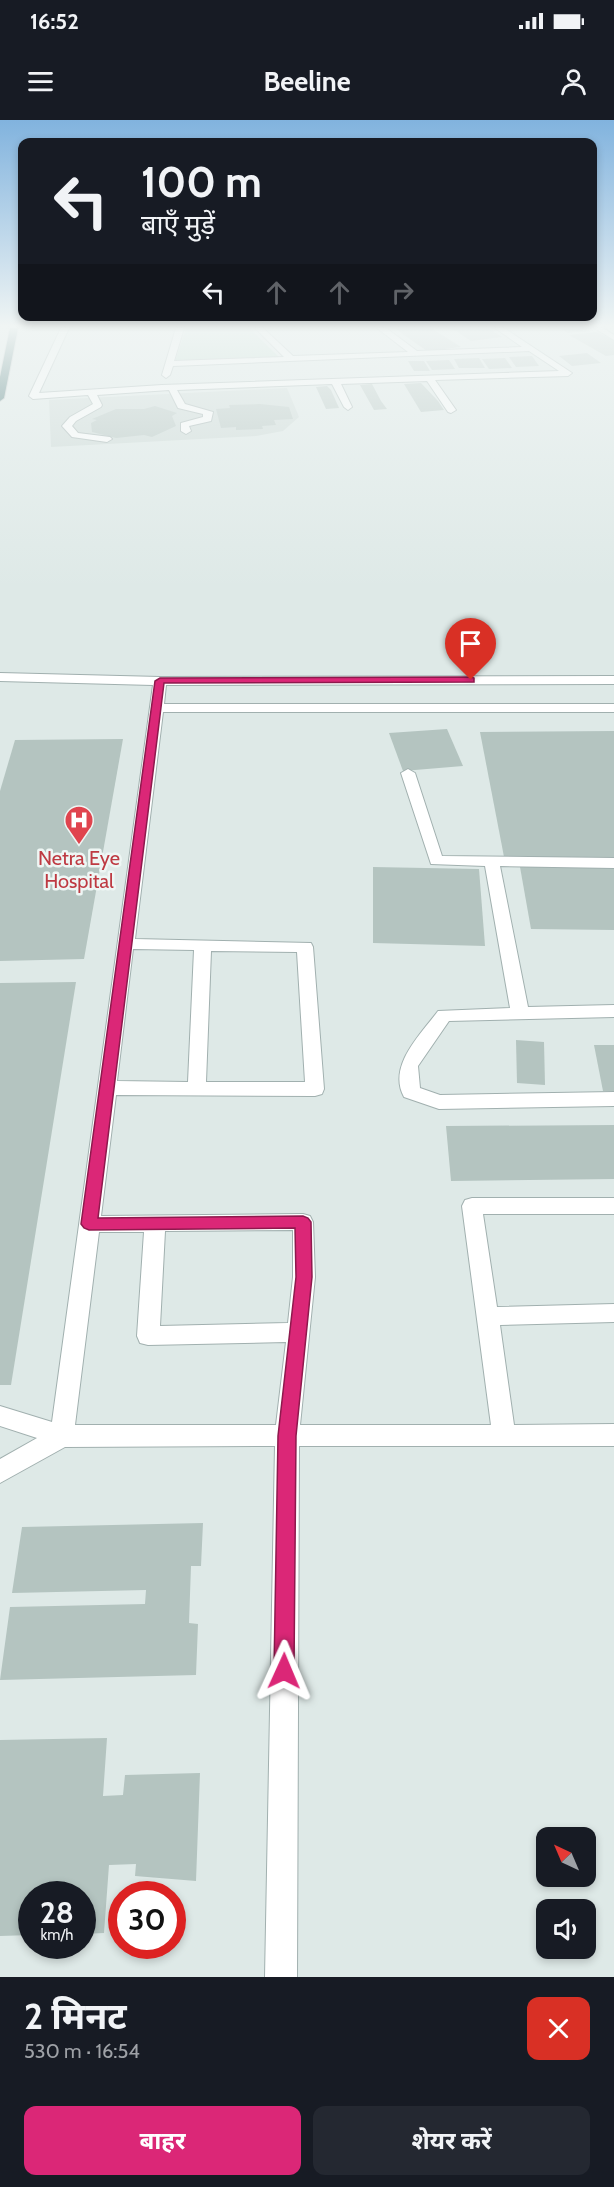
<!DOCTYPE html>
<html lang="hi">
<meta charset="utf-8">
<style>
:root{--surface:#171b24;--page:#242831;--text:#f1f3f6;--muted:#9ea1a6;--accent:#db2777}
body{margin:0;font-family:Cabin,"Noto Sans Devanagari",sans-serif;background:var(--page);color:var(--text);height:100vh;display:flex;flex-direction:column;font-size:22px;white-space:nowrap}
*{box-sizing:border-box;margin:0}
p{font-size:20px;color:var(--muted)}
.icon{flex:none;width:33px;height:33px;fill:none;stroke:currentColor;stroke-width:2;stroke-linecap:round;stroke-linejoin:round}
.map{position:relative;height:1857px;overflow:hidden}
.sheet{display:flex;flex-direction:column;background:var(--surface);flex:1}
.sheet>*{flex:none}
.banner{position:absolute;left:18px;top:18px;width:579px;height:183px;border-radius:12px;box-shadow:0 3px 9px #0003;background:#171b24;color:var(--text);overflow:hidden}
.needle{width:39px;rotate:316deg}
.fabs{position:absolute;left:536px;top:1707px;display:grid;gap:12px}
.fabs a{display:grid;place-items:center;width:60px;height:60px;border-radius:12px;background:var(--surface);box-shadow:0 3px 9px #0003;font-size:30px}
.speed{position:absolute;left:18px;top:1761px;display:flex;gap:12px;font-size:30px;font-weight:700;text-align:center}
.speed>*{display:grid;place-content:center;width:78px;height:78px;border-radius:50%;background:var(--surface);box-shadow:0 3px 9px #0003;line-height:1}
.speed small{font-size:15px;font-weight:400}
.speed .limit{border:9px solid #d22;background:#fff;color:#111}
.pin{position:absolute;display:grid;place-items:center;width:51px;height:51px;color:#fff;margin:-62px -26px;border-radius:50% 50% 50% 0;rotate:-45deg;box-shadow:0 0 6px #0007}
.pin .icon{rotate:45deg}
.me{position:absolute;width:66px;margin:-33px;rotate:1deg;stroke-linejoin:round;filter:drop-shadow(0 0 4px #0008)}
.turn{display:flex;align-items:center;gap:21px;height:126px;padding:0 24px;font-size:27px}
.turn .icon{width:78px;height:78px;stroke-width:2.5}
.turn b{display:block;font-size:42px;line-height:51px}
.lanes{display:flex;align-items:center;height:57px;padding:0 24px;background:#0003;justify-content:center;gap:30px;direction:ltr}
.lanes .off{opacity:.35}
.round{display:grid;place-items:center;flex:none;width:63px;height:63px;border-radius:12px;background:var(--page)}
.summary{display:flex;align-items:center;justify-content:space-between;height:102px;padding:0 24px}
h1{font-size:36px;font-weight:700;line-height:45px}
.button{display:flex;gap:12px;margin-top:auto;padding:12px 24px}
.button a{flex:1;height:69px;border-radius:12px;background:var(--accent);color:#fff;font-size:24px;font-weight:700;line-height:69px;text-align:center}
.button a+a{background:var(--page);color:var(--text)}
.status{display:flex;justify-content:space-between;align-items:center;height:42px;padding:0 30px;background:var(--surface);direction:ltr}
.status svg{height:16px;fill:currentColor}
header{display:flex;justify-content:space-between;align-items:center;height:78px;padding:0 24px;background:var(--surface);font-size:27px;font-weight:700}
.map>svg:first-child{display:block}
.built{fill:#ccd9d6}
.green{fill:#b7dac9}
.building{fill:#b4c4c0}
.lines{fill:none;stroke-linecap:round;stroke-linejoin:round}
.minor-casing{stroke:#a1b0af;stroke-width:2}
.highway-casing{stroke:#bcc3c3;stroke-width:2}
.minor{fill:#fff;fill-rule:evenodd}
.highway{fill:#2d6263;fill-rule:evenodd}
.route{fill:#db2777;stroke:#8e194d;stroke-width:1.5}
.labels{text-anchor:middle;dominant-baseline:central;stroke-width:5;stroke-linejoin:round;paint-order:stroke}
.health-label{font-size:20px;fill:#be3a42;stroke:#eef6f4}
</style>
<div class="status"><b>16:52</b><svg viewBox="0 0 49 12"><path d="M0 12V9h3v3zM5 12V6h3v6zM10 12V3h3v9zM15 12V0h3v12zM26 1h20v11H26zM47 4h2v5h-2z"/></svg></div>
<header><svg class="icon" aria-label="menu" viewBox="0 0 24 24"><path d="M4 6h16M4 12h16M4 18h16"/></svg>Beeline<svg class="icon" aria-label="person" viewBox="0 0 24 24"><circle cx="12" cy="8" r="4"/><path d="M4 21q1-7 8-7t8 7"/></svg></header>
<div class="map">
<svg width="614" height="1857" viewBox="0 0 614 1857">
<rect width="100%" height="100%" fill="#dee9e7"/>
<path class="built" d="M 287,268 L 299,297 L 283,311 L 256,316 L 51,327 L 49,280 Z"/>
<path class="green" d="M 186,208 L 249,208 L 279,237 L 175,241 Z"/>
<g class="building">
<path d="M 394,208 L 431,208 L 461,227 L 427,231 Z"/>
<path d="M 447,208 L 488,208 L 502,217 L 471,221 L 456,211 Z"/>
<path d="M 559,208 L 584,208 L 589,211 L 568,213 Z"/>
<path d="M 596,212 L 614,220 L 614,235 L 606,236 L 569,215 Z"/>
<path d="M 587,233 L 601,243 L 572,246 L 559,236 Z"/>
<path d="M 532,236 L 539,246 L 516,247 L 509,237 Z"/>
<path d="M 479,238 L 485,248 L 459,248 L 454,239 Z"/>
<path d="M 505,238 L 512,248 L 489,249 L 482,239 Z"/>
<path d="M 449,240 L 455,249 L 432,250 L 426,241 Z"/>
<path d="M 408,241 L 424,241 L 430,251 L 414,251 Z"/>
<path d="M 421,263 L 438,281 L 444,290 L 421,292 L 404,264 Z"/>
<path d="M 372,264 L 381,281 L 387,289 L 374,290 L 360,265 Z"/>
<path d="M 327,266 L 331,270 L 339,288 L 326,289 L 316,267 Z"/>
<path d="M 260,284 L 289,287 L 293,299 L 274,300 L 276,305 L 262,306 L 263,309 L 236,310 L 236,307 L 221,308 L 216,289 L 230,288 L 229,285 Z"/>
<path d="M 155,286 L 177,293 L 172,296 L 176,306 L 152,317 L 144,315 L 116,318 L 92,312 L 91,303 L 97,300 L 92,299 L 116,289 L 144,289 Z"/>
<path d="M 447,609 L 463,646 L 403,651 L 389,613 Z"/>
<path d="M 614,611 L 614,741 L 505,742 L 480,612 Z"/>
<path d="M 123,619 L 84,839 L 0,841 L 0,671 L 15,620 Z"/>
<path d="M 373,747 L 479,749 L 485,826 L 373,823 Z"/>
<path d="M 520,747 L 614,747 L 614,810 L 531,809 Z"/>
<path d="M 76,862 L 11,1265 L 0,1265 L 0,863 Z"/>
<path d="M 516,920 L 544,922 L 545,965 L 517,963 Z"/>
<path d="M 594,925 L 614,925 L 614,971 L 603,971 Z"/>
<path d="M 614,1005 L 614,1059 L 451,1061 L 446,1006 Z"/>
<path d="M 203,1403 L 201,1446 L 191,1446 L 189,1503 L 198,1504 L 196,1555 L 0,1560 L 10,1487 L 145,1484 L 146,1470 L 12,1473 L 22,1407 Z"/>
<path d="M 107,1618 L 103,1676 L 123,1675 L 125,1655 L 200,1653 L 196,1761 L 135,1756 L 136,1744 L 109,1745 L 104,1813 L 82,1814 L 82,1774 L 32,1774 L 32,1815 L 0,1816 L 0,1620 Z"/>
</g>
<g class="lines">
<g class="minor-casing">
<g id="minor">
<path d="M 61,208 L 69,208 L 39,273 L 162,265 L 559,251 L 529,231 L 173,246 L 170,255 L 166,258 L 162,255 L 176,208 L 184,208 L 174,241 L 284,237 L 255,208 L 263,208 L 293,236 L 408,232 L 377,208 L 386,208 L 417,231 L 522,227 L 495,208 L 504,208 L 572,253 L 568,256 L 435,260 L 456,290 L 451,293 L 448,292 L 427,261 L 341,264 L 352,287 L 348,290 L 344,287 L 332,264 L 177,270 L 185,284 L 213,292 L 211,301 L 189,306 L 191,311 L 186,314 L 181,311 L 181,303 L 203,297 L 203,294 L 178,288 L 169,270 L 97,275 L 102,285 L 101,287 L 76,301 L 72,306 L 78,313 L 110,317 L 112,319 L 107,322 L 72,317 L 62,306 L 70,297 L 93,284 L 88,275 L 33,279 L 29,276 Z"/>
<path d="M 594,208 L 603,208 L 614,215 L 614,220 Z"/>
<path d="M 0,553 L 160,557 L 614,556 L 614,564 L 166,565 L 164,584 L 614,584 L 614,592 L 163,592 L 135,819 L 311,823 L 313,827 L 324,969 L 322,974 L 315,976 L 116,975 L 101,1096 L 303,1094 L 310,1096 L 313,1102 L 315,1157 L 300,1305 L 491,1305 L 462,1086 L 465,1080 L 472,1078 L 614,1078 L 614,1094 L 483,1094 L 497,1187 L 614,1184 L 614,1202 L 500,1205 L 514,1305 L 614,1304 L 614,1326 L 299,1326 L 297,1857 L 265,1857 L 275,1326 L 65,1327 L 0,1363 L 0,1339 L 37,1318 L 0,1306 L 0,1286 L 52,1302 L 153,565 L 0,561 ZM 133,829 L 194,830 L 188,962 L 117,961 ZM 211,831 L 297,832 L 305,962 L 206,962 ZM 293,1110 L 293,1157 L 288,1203 L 160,1206 L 165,1111 ZM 99,1112 L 144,1112 L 137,1216 L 140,1223 L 148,1225 L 286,1222 L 276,1305 L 75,1305 Z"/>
<path d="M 408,649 L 415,653 L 442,736 L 614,738 L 614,748 L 500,746 L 528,887 L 614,885 L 614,897 L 449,901 L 418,946 L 420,968 L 440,975 L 614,972 L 614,986 L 439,989 L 404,977 C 387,946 421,914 438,891 L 510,888 L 485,746 L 431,744 L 401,653 Z"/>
</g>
</g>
<g class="highway-casing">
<path id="highway" d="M 10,208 L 18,208 L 4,278 L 0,281 L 0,257 Z"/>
</g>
<use href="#minor" class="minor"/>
<use href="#highway" class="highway"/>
</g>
<linearGradient id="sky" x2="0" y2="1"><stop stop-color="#81b3de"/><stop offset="0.44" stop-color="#f0f5f4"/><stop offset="1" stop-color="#f0f5f4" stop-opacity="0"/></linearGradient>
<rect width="614" height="468" fill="url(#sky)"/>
<path class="route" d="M 471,557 L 474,558 L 474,562 L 164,563 L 98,1098 L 303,1096 L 308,1098 L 311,1102 L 312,1157 L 296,1316 L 294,1551 L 291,1558 L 284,1561 L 277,1558 L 274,1551 L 278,1316 L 296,1157 L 295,1108 L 89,1110 L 84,1108 L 81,1104 L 155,561 L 160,558 Z"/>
<defs>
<g id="hospital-pin" transform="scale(1.5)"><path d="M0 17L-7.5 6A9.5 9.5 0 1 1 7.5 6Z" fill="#e0444e" stroke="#eef6f4"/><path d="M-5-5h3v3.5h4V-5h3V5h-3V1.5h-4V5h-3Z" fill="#fff"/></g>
</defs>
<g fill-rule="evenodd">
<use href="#hospital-pin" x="79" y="700"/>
</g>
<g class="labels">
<g class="health-label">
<text x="79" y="738">Netra Eye<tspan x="79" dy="23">Hospital</tspan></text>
</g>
</g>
</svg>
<div class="fabs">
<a><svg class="needle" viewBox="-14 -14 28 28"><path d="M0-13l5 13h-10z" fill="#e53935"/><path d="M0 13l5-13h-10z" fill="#9ea1a6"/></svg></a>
<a><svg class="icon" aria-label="sound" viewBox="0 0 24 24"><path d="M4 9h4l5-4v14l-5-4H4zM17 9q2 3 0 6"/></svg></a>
</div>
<div class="speed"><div>28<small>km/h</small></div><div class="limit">30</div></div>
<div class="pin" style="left:471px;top:560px;background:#d93025"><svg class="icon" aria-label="arrive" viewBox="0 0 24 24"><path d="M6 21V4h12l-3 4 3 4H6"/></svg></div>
<svg class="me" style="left:284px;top:1551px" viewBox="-20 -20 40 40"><path d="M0-17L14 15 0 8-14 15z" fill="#db2777" stroke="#fff" stroke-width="4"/></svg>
<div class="banner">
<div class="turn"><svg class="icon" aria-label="left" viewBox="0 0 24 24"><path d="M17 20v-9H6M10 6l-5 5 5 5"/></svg><div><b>100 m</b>बाएँ मुड़ें</div></div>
<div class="lanes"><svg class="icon" aria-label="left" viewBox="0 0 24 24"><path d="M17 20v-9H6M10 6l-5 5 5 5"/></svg><svg class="icon off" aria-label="ahead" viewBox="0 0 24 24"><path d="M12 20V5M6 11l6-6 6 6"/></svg><svg class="icon off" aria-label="ahead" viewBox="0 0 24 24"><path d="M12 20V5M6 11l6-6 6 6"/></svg><svg class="icon off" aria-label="right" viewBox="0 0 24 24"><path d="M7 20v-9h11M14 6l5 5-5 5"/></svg></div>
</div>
</div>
<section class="sheet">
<div class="summary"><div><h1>2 मिनट</h1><p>530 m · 16:54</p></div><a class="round" style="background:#d93025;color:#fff"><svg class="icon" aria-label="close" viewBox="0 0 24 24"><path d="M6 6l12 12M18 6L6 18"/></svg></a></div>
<div class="button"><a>बाहर</a><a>शेयर करें</a></div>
</section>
